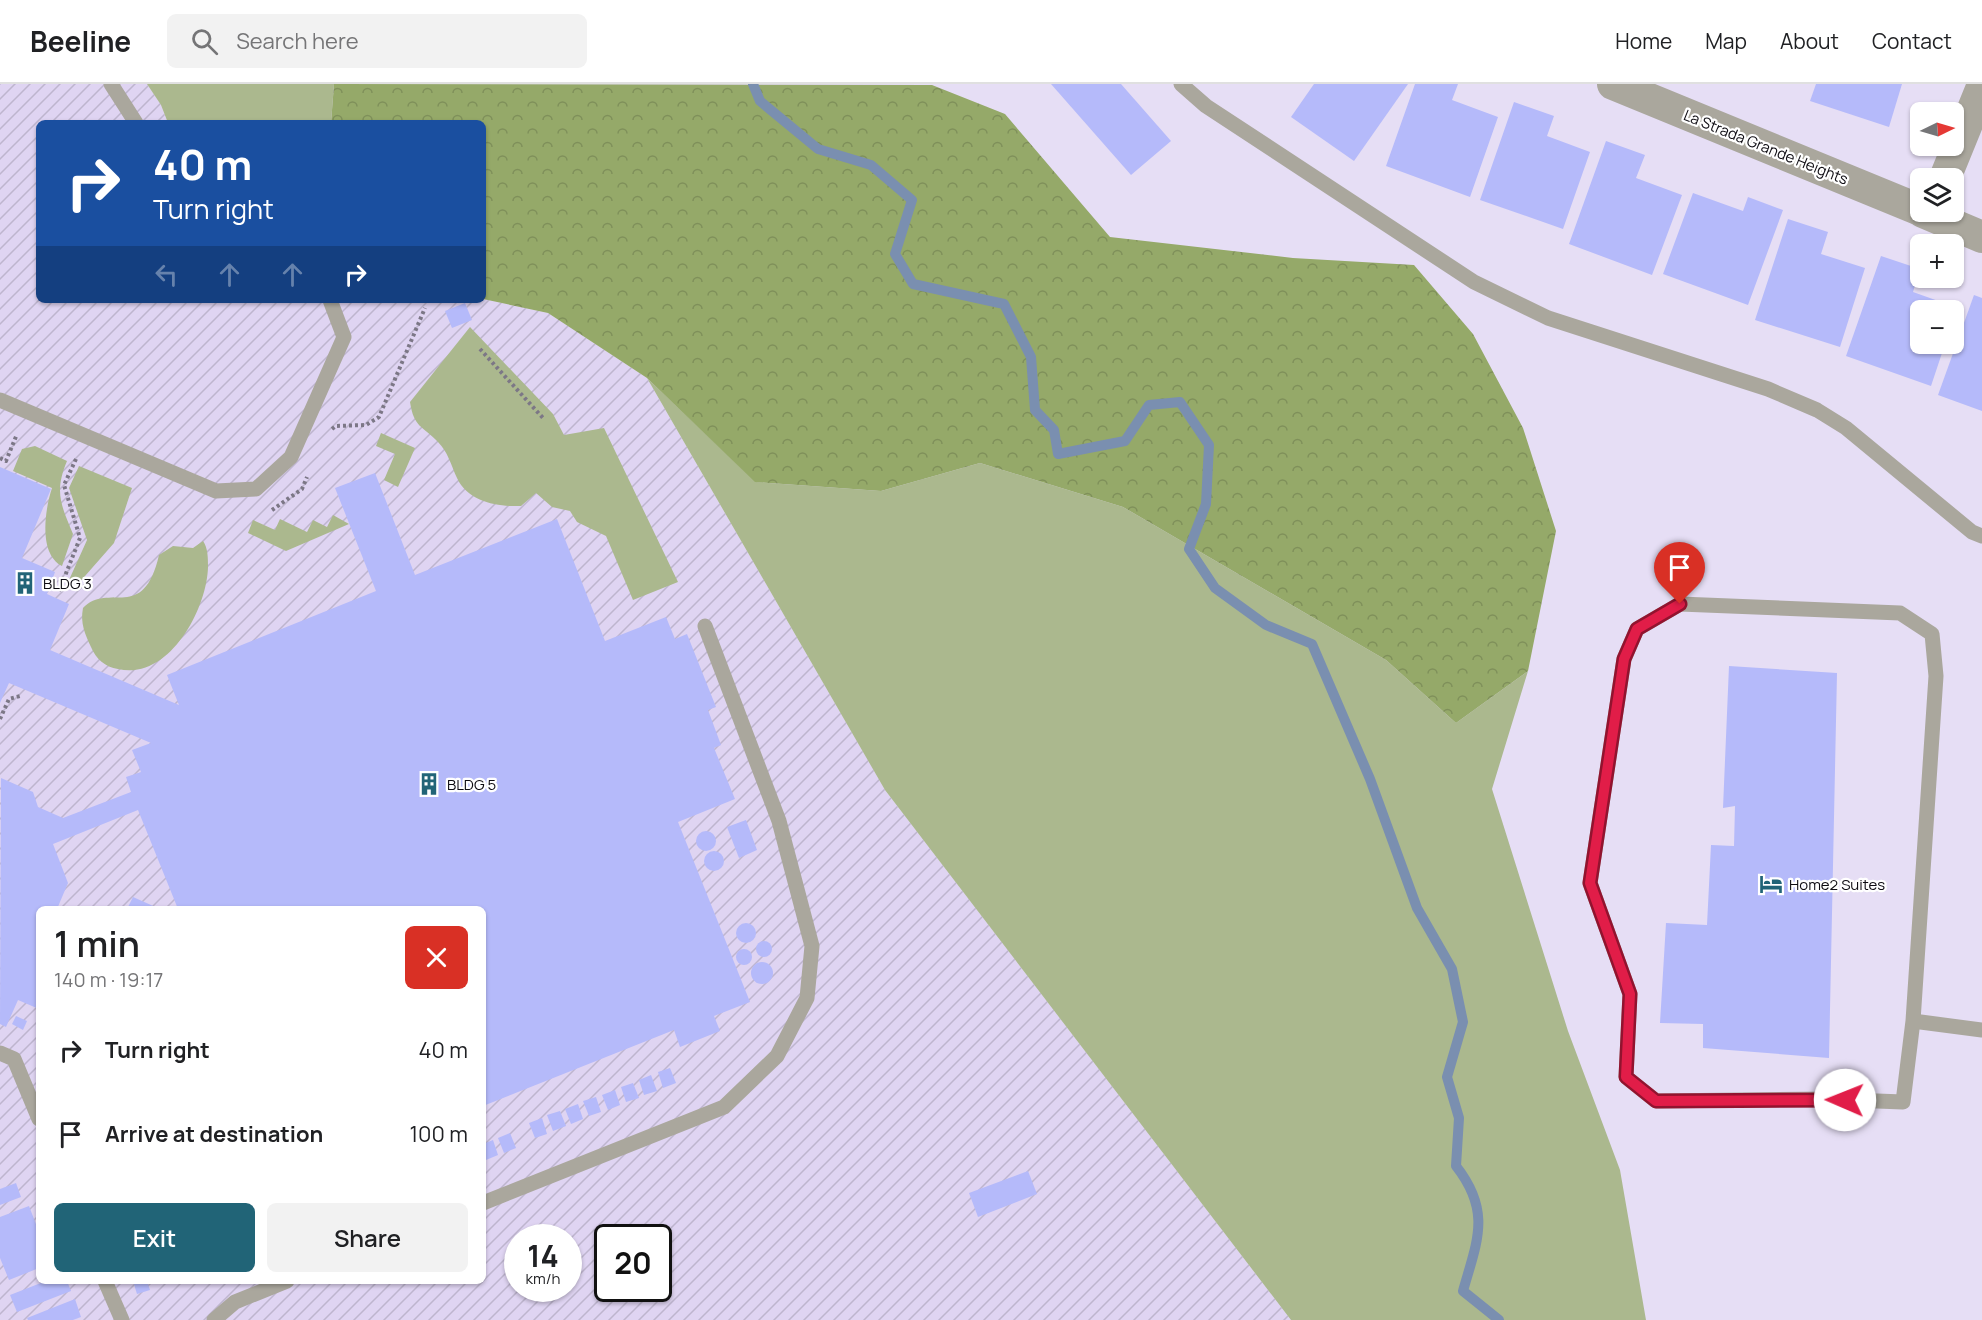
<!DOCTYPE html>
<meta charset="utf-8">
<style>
:root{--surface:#fff;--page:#f2f2f2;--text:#202124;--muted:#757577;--line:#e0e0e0;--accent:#216477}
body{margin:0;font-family:Manrope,sans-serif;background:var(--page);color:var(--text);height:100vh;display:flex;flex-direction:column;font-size:22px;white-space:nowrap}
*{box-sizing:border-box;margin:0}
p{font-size:20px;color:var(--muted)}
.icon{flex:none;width:33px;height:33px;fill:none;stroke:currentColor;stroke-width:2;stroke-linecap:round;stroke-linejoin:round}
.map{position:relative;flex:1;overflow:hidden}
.sheet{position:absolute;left:36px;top:822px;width:450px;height:378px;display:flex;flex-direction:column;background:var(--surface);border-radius:9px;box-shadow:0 2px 4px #0004}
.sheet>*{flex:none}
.banner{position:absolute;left:36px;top:36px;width:450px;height:183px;border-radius:9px;box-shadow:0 2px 4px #0004;background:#1a4fa0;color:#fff;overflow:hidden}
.needle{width:39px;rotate:85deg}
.controls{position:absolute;left:1910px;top:18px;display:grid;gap:12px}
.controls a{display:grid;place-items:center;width:54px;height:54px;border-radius:9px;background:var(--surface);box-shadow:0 2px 4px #0004;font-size:30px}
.speed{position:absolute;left:504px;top:1140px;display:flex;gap:12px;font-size:30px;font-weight:700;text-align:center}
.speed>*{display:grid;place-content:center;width:78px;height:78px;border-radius:50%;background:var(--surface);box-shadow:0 2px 4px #0004;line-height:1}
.speed small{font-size:15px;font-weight:400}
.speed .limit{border:3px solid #111;border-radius:9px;background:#fff;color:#111}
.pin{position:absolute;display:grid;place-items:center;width:51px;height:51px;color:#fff;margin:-62px -26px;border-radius:50% 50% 50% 0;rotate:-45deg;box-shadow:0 0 6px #0007}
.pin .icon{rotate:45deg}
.me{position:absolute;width:66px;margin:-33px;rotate:271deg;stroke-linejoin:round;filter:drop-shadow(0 0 4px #0008)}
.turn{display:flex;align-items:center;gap:21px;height:126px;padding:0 18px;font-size:27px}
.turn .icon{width:78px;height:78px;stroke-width:2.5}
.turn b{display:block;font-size:42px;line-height:51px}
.lanes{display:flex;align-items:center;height:57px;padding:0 18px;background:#0003;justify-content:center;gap:30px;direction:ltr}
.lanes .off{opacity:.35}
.round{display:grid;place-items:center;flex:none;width:63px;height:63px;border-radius:9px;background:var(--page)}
.overview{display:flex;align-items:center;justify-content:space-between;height:102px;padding:0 18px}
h1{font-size:36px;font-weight:600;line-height:45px}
.button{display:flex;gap:12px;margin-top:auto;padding:12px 18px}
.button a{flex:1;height:69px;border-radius:9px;background:var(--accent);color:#fff;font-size:24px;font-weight:600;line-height:69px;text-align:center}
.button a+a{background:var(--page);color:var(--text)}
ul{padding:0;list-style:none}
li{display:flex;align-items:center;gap:18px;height:84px;padding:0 18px}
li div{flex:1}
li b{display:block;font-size:22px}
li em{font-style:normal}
header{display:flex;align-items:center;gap:36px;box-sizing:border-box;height:84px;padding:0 30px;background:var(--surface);border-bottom:2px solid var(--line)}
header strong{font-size:28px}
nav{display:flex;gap:33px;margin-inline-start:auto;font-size:21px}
.search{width:420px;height:54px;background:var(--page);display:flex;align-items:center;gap:15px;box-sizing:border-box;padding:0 21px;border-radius:9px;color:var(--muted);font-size:22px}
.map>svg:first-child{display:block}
.industrial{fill:url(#industrial-furrows);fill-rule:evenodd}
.grass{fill:#abb88e}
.forest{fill:url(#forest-crowns)}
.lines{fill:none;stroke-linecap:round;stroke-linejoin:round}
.stream{stroke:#7a8fb0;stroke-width:10}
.building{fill:#b5bafa}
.path{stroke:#7c7786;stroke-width:4;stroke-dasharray:3 3;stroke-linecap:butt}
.lane{stroke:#aaa79d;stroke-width:15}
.street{stroke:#aaa79d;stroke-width:32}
.route-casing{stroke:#92132f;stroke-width:15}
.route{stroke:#e11d48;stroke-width:10}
.labels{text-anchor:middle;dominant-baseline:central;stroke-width:4.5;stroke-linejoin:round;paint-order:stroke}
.street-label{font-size:15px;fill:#0d0b12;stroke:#fff}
.poi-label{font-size:15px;fill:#0d0b12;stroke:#fff;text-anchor:start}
</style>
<header>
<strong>Beeline</strong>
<div class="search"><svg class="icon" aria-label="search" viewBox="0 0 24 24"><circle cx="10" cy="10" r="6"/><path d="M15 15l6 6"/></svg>Search here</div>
<nav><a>Home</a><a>Map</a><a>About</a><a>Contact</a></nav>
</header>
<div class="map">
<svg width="1982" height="1236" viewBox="0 0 1982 1236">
<defs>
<pattern id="industrial-furrows" width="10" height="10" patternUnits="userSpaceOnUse" patternTransform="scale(1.5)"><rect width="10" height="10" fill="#dfd4f2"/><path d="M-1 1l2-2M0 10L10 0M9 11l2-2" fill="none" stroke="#beb5ce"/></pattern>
<pattern id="forest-crowns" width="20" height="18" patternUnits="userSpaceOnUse" patternTransform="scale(1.5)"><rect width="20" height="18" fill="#95a969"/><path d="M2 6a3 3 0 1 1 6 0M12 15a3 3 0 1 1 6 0" fill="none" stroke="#7f905a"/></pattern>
</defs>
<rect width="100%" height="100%" fill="#e6def5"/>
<path class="industrial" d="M 0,0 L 147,0 L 161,21 L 168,39 L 39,39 L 39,216 L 483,215 L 548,229 L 647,294 L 885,706 L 1291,1236 L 0,1236 ZM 39,825 L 483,825 L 483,1197 L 39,1197 ZM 518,1154 L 568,1154 L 568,1204 L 518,1204 ZM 608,1154 L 658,1154 L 658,1204 L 608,1204 Z"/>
<g class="grass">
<path d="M 147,0 L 334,0 L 331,39 L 168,39 L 161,21 Z"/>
<path d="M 470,243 L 553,330 L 564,351 L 604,344 L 678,498 L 633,516 L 606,452 L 577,438 L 570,427 L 552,423 L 536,409 L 521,422 C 498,423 468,418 457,394 C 451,381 448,368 438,358 C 422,341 414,344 410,318 Z"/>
<path d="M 647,294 L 756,398 L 881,407 L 980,379 L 1123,423 L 1386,576 L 1456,639 L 1528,587 L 1492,705 L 1568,947 L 1620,1086 L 1646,1236 L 1291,1236 L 885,706 Z"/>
<path d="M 381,349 L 415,364 L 398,403 L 384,396 L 395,370 L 376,362 Z"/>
<path d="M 35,362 L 67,377 C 54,408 61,421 73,450 L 62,482 C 38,470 45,425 52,404 L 13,387 L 22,365 Z"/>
<path d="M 79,382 L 132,404 L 114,459 L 78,500 L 69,496 L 87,456 L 69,404 Z"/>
<path d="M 333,431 L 349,440 L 286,467 L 248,449 L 253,436 L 275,446 L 280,435 L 307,448 L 313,436 L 327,443 Z"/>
<path d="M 203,457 C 208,464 208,474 208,483 C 207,525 169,597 118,585 C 105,583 96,575 91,563 C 85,550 80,539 83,524 C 109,497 143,540 159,471 L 173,462 L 193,464 Z"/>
</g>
<path class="forest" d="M 334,0 L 932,1 L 1005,30 L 1110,153 L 1293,174 L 1414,181 L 1473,250 L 1523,344 L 1556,447 L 1528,587 L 1456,639 L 1386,576 L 1123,423 L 980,379 L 881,407 L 755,398 L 647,294 L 548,229 L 483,215 L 483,39 L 331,39 Z"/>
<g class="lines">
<path class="stream" d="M 753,0 L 760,17 L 818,65 L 871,81 L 912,116 L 895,170 L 913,200 L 1004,220 L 1031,273 L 1035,326 L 1054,346 L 1058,370 L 1125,357 L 1149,321 L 1180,318 L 1209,361 L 1206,420 L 1189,465 L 1215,504 L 1266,541 L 1312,560 L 1370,695 L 1417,824 L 1452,885 L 1463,938 L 1447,993 L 1459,1034 L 1456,1082 C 1492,1128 1477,1157 1463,1207 L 1499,1236"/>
</g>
<g class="building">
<path d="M 1051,0 L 1121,0 L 1171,57 L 1131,91 Z"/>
<path d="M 1314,0 L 1408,0 L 1354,77 L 1291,33 Z"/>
<path d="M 1415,0 L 1458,0 L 1452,16 L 1498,33 L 1470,113 L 1386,82 Z"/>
<path d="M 1816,0 L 1902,0 L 1889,43 L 1810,17 Z"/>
<path d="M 1514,18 L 1554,32 L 1547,52 L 1590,68 L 1563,145 L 1480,116 Z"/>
<path d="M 1606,57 L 1645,71 L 1636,94 L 1682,111 L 1652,191 L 1569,160 Z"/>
<path d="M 1693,109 L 1743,127 L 1748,113 L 1783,126 L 1748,221 L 1663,190 Z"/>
<path d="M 1788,135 L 1828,148 L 1821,170 L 1865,184 L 1840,263 L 1755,236 Z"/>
<path d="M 1881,172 L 1920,185 L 1913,208 L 1958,224 L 1953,237 L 1953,226 L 1920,226 L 1920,260 L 1945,260 L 1931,302 L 1846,272 Z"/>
<path d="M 1974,211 L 1982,214 L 1982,327 L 1938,311 Z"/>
<path d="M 465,219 L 472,236 L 452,244 L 445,227 Z"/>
<path d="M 0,383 L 51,405 L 22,474 L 55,488 L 47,510 L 69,520 L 50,566 L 179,621 L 167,591 L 376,507 L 335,404 L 375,389 L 415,491 L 557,435 L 605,557 L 666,533 L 675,555 L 687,550 L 716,623 L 708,626 L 721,661 L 714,664 L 735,715 L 678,738 L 750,918 L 714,932 L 720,947 L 680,963 L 674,946 L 483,1022 L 483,825 L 178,825 L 138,726 L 53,760 L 68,799 L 57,825 L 39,825 L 39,925 L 18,916 L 6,943 L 0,940 L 1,694 L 33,708 L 38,723 L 63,734 L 131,708 L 126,693 L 141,688 L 132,666 L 151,659 L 9,599 L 0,619 Z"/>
<path d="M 1729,582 L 1837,589 L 1829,974 L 1703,964 L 1703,940 L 1660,939 L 1666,839 L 1707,841 L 1711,761 L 1734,762 L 1735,722 L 1723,724 Z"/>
<path d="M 746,736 L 757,766 L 739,774 L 727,743 Z"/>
<circle cx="706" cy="757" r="10"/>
<circle cx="714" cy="777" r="10"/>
<path d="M 133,813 L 160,825 L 127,825 Z"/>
<circle cx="746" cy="849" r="10"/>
<circle cx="764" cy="865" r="8"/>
<circle cx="744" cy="873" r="8"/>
<circle cx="762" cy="889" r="11"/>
<path d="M 16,932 L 27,937 L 23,946 L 12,940 Z"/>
<path d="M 670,984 L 676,999 L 663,1004 L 658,988 Z"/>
<path d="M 651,991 L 657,1007 L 644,1011 L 639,996 Z"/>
<path d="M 633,999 L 639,1014 L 626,1018 L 621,1003 Z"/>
<path d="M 615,1006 L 620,1021 L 608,1026 L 602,1011 Z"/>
<path d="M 596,1013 L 601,1028 L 589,1032 L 583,1017 Z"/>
<path d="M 578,1020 L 583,1035 L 571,1040 L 565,1025 Z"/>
<path d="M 560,1027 L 566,1042 L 553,1047 L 547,1031 Z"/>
<path d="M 542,1034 L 547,1050 L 535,1054 L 529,1039 Z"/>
<path d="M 510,1049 L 516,1064 L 504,1069 L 498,1054 Z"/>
<path d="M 493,1056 L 498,1071 L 486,1076 L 483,1060 Z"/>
<path d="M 1028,1087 L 1037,1110 L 978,1133 L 969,1109 Z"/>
<path d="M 16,1099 L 21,1113 L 0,1121 L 0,1105 Z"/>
<path d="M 29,1122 L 39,1148 L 39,1184 L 9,1196 L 0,1174 L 0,1133 Z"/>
<path d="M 46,1197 L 67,1197 L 71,1207 L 17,1228 L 10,1211 Z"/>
<path d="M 133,1197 L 147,1197 L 150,1206 L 137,1210 Z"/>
<path d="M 75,1215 L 81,1233 L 73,1236 L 28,1236 L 27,1234 Z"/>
</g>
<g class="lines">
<g class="path">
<path d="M 480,265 L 543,334"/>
<path d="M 332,345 L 336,342 L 366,341 L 379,333 L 425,224"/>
<path d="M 0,374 L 6,377 L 17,350"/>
<path d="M 272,426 L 302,405 L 307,393"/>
<path d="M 59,507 L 80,454 L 64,401 L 76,375"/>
<path d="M 0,635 L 9,615 L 20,612"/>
</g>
<g class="lane">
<path d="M 111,0 L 136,39"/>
<path d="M 1181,0 L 1206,22 L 1474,198 L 1548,234 L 1768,305 L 1817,326 L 1846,344 L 1972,448 L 1982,452"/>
<path d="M 0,316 L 216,407 L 256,405 L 291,373 L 344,253 L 330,216"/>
<path d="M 1913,937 L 1903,1018 L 1825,1015 L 1656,1017 L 1626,993 L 1630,910 L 1590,799 L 1624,575 L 1637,545 L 1680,520 L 1900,529 L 1932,550 L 1936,592 L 1913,937 L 1982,946"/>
<path d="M 0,969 L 14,975 L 39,1035"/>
<path d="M 483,1119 L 724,1023 L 777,972 L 807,914 L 812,862 L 779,737 L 705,542"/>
<path d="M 105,1197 L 122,1236"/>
<path d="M 214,1236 L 235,1218 L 287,1197"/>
</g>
<g class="street">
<path d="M 1613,0 L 1920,126"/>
<path d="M 1945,94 L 1982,3"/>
<path d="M 1923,128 L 1982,153"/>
</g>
</g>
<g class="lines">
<g class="route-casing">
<path id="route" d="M 1680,520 L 1637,545 L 1624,575 L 1590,799 L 1630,910 L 1626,993 L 1656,1017 L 1845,1016"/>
</g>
<use href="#route" class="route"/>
</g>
<defs>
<g id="building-bare" transform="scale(1.8)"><path d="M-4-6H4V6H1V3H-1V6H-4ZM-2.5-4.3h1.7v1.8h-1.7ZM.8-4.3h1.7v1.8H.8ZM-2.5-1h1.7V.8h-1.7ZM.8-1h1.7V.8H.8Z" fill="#216477" stroke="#fff" stroke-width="2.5" paint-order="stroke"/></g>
<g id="hotel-bare" transform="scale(1.8)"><path d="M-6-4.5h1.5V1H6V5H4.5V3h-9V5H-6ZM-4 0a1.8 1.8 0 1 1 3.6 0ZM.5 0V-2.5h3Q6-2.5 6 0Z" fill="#216477" stroke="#fff" stroke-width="2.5" paint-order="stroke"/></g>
</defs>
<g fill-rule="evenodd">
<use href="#building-bare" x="25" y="499"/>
<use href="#building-bare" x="429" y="700"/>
<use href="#hotel-bare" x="1771" y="800"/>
</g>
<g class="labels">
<g class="street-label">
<text transform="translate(1766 63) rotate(22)">La Strada Grande Heights</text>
</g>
<g class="poi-label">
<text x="43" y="499">BLDG 3</text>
<text x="447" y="700">BLDG 5</text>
<text x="1789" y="800">Home2 Suites</text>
</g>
</g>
</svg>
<div class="controls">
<a><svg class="needle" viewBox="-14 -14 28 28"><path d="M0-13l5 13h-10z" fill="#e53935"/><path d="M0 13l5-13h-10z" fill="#757577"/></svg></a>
<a><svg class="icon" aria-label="layers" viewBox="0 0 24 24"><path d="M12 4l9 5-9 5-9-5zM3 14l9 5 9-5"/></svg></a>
<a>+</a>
<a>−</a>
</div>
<div class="speed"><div>14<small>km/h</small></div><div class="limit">20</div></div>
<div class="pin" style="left:1680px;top:520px;background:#d93025"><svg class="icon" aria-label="arrive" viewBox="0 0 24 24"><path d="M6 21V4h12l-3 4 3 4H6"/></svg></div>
<svg class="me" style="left:1845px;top:1016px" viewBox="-20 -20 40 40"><circle r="19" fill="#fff"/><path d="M0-13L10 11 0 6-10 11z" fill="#e11d48"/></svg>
<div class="banner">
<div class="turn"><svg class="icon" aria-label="right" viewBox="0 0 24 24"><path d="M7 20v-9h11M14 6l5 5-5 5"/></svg><div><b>40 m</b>Turn right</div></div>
<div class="lanes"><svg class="icon off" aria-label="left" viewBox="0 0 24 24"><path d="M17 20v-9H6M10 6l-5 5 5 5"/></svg><svg class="icon off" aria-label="ahead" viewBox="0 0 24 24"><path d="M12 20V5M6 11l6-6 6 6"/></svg><svg class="icon off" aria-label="ahead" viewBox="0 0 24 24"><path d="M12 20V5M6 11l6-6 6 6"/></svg><svg class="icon" aria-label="right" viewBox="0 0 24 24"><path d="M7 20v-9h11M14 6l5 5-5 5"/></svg></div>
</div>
<section class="sheet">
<div class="overview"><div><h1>1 min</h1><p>140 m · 19:17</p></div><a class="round" style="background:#d93025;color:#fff"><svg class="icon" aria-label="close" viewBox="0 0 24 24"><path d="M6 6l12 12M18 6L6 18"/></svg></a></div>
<ul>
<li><svg class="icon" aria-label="right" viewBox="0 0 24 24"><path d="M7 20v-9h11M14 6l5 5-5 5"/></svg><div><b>Turn right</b></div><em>40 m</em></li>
<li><svg class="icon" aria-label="arrive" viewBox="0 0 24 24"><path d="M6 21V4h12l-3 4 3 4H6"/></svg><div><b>Arrive at destination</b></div><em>100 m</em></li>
</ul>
<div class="button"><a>Exit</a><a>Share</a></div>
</section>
</div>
